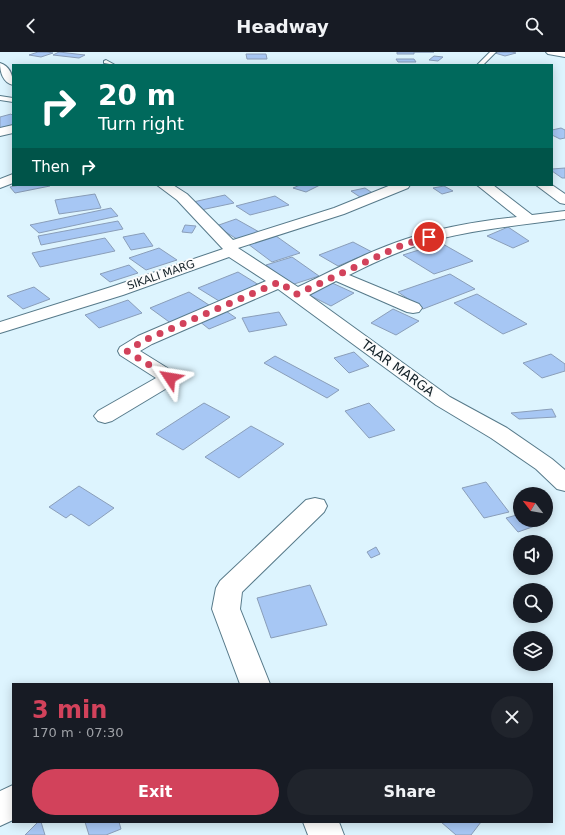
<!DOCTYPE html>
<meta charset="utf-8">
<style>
:root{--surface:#171b24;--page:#20242c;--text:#f1f3f6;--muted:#9ea1a6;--accent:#d2425b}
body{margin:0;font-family:"DejaVu Sans",sans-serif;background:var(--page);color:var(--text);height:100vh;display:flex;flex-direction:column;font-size:15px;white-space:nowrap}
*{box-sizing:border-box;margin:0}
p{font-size:13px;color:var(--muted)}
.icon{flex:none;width:22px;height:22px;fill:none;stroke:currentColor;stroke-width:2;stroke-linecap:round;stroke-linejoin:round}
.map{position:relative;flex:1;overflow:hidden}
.side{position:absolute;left:12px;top:631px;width:541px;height:140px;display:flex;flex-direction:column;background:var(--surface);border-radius:0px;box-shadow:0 2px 10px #0003}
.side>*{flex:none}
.top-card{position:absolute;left:12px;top:12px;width:541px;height:122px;border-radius:0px;box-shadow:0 2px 10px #0003;background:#00695c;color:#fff;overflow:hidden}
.needle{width:26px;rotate:301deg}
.tools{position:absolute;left:513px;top:435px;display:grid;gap:8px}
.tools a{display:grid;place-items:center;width:40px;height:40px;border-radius:50%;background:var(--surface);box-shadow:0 2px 10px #0003;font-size:20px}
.pin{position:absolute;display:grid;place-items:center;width:34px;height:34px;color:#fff;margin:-17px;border:2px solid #fff;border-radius:50%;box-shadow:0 1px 4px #0007}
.me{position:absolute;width:44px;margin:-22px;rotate:303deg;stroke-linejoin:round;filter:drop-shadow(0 0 3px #0008)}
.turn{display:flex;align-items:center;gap:14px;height:84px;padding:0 20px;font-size:18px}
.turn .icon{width:52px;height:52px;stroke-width:2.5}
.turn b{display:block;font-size:28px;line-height:34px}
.then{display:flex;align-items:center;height:38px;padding:0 20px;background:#0003;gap:8px;font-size:15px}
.round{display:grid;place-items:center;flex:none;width:42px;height:42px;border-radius:21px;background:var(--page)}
.overview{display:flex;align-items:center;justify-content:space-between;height:68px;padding:0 20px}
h1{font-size:24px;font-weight:600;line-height:30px;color:var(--accent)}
.primary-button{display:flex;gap:8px;margin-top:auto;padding:8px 20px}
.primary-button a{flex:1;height:46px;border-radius:24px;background:var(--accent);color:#fff;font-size:16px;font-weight:600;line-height:46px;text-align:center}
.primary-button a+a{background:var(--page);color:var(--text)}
header{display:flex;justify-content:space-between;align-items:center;height:52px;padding:0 20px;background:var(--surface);font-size:18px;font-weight:600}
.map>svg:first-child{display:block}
.building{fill:#a7c7f4;stroke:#8a9eb9}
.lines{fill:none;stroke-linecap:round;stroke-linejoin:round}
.lane-casing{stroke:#577a8a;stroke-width:2}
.street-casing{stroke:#577a8a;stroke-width:2}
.lane{fill:#fff;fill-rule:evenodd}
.street{fill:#fff;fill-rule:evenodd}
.route{stroke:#d2425b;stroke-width:7;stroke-dasharray:0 12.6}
.labels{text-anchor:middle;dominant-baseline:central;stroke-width:4;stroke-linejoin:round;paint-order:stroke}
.far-street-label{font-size:11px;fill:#142229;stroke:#fcfcfc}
.street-label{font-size:13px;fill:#142229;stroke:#fcfcfc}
</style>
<header><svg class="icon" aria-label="back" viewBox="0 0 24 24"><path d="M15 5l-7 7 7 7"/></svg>Headway<svg class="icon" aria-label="search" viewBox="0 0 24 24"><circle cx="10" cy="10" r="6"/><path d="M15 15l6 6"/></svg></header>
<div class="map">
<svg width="565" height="783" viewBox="0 0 565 783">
<rect width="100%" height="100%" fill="#ddf4fe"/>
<g class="building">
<path d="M 38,0 L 47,0 L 53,1 L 41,5 L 29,3 Z"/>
<path d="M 59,0 L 85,3 L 79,6 L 53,3 Z"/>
<path d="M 397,0 L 434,0 L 414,0 L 414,2 L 397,2 Z"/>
<path d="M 499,0 L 512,0 L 516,1 L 505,4 L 495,1 Z"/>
<path d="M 246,2 L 266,2 L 267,7 L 247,7 Z"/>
<path d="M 434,4 L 443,5 L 438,9 L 429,8 Z"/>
<path d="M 396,7 L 414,7 L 416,10 L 398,10 Z"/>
<path d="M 11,62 L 13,64 L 13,73 L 0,76 L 0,65 Z"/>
<path d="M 561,76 L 565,78 L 565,86 L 560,87 L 552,83 L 552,78 Z"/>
<path d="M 565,116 L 565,126 L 562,126 L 552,119 L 552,117 Z"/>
<path d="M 20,133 L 49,133 L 50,134 L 15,141 L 10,135 Z"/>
<path d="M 300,133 L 320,133 L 306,140 L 293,136 Z"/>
<path d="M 444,134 L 453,139 L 442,142 L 433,136 Z"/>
<path d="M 365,136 L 374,142 L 360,145 L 351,139 Z"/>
<path d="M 95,142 L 101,156 L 59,162 L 55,148 Z"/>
<path d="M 225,143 L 234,151 L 201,158 L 193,150 Z"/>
<path d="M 275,144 L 289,153 L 250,163 L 236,154 Z"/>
<path d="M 111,156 L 118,164 L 39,181 L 30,173 Z"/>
<path d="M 236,167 L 261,181 L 240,189 L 216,174 Z"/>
<path d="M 118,169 L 123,177 L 41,193 L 38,184 Z"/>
<path d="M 185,173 L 196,174 L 192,181 L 182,180 Z"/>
<path d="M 508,175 L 529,189 L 513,196 L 487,184 Z"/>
<path d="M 144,181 L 153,194 L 131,198 L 123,185 Z"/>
<path d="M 276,184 L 300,201 L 272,210 L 248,192 Z"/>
<path d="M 105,186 L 115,199 L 40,215 L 32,201 Z"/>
<path d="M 353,190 L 372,200 L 338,214 L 319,203 Z"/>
<path d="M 441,191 L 473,209 L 434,222 L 403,203 Z"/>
<path d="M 159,196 L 177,208 L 146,218 L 129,206 Z"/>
<path d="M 292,205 L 319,224 L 291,233 L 266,213 Z"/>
<path d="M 129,213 L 138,221 L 110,230 L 100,222 Z"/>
<path d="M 238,220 L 259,233 L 219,249 L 198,236 Z"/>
<path d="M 450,222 L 475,237 L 423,257 L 398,240 Z"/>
<path d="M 330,230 L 354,241 L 331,254 L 307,242 Z"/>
<path d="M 34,235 L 50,247 L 23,257 L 7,244 Z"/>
<path d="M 189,240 L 212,255 L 172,272 L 150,256 Z"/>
<path d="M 477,242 L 527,272 L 503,282 L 454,251 Z"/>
<path d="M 128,248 L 142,261 L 99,276 L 85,263 Z"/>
<path d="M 393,257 L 419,269 L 396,283 L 371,271 Z"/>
<path d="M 226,259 L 236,266 L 209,277 L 199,269 Z"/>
<path d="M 279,260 L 287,273 L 249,280 L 242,266 Z"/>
<path d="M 354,300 L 369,314 L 349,321 L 334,306 Z"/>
<path d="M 551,302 L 565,312 L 565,319 L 542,326 L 523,311 Z"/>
<path d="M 275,304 L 339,338 L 327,346 L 264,311 Z"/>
<path d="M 204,351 L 230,365 L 183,398 L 156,382 Z"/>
<path d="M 369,351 L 395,378 L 369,386 L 345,359 Z"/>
<path d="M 552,357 L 556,365 L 519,367 L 511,361 Z"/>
<path d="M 251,374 L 284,392 L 239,426 L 205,405 Z"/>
<path d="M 486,430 L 509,460 L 484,466 L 462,436 Z"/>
<path d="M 79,434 L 114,456 L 89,474 L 71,462 L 66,466 L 49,455 Z"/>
<path d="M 520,462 L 520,468 L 530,468 L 535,474 L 518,480 L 506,466 Z"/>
<path d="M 376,495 L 380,502 L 371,506 L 367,500 Z"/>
<path d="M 310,533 L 327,573 L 271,586 L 257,546 Z"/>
<path d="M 38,770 L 41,770 L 45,783 L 25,783 Z"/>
<path d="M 85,770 L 119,770 L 121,777 L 106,783 L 89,783 Z"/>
<path d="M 441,770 L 481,770 L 471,783 L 456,783 Z"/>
</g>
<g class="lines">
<g class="lane-casing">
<g id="lane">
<path d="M 490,0 L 496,0 L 483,13 L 477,13 Z"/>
<path d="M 106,8 L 115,13 L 104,11 L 104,9 Z"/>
<path d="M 0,44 L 13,46 L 13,50 L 0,48 Z"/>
</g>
</g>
<g class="street-casing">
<g id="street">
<path d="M 546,0 L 565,0 L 565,5 L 548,2 Z"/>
<path d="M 0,11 C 10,14 13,24 13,33 C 3,31 0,20 0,11 Z"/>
<path d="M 13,73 L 13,81 L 0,84 L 0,76 Z"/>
<path d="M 13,122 L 13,131 L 0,136 L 0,127 Z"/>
<path d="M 157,133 L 173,133 L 187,142 L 233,188 L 334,156 L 391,133 L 410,133 L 408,136 L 344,162 L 238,196 L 298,235 C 334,218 369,199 406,187 C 442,175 479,169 517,165 L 477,133 L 493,133 L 532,163 L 565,159 L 565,167 C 522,173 477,177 435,188 C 405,196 377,209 349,223 L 419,252 L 422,256 L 419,260 L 413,261 L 407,260 L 336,229 L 309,243 L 450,345 L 507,376 L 552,407 L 565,418 L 565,439 L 557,437 L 536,417 L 491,386 L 436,353 L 278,237 L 152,292 L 140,299 L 177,322 L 180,326 L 177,330 L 112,369 L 105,371 L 98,369 L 94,364 L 98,359 L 156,326 L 120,303 L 118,299 L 120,295 L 138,284 L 266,229 L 229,205 L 123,243 L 0,281 L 0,270 L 111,235 L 223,197 L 177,148 Z"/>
<path d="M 536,133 L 552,133 L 565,142 L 565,152 L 560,151 Z"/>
<path d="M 315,446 L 324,448 L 327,454 L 324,460 L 242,540 L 240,557 L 270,632 L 240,632 L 212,557 L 216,536 L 220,529 L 306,448 Z"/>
<path d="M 13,733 L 13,768 L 0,774 L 0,739 Z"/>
<path d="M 303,770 L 339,770 L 344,783 L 308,783 Z"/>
</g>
</g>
<use href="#lane" class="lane"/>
<use href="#street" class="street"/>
</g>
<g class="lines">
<path class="route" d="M 170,326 L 127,299 L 145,288 L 279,230 L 297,242 L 400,194 L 429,185"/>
</g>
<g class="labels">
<g class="far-street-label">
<text transform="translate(161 223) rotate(-19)">SIKALI MARG</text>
</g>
<g class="street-label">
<text transform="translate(398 316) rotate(36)">TAAR MARGA</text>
</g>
</g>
</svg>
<div class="tools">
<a><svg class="needle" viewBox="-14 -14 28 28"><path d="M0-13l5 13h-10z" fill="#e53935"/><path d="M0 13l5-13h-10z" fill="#9ea1a6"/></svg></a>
<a><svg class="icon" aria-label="sound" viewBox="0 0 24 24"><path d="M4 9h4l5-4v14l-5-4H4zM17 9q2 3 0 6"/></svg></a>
<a><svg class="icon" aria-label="search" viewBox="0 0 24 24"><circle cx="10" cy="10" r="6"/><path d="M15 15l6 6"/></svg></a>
<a><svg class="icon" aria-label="layers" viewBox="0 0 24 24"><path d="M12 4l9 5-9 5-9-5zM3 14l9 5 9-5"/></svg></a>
</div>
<div class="pin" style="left:429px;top:185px;background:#d93025"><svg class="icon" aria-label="arrive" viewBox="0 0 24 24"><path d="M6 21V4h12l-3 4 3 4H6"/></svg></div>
<svg class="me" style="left:170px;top:326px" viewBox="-20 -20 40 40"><path d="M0-17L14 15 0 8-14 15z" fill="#d2425b" stroke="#fff" stroke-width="4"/></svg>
<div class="top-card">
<div class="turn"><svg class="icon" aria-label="right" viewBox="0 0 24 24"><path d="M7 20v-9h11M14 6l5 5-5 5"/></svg><div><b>20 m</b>Turn right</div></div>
<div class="then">Then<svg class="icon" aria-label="right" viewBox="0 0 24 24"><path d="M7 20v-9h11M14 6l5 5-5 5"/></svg></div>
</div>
<section class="side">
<div class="overview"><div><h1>3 min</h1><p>170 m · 07:30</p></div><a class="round"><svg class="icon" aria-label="close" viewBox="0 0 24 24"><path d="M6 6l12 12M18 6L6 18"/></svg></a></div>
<div class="primary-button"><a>Exit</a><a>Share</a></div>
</section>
</div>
